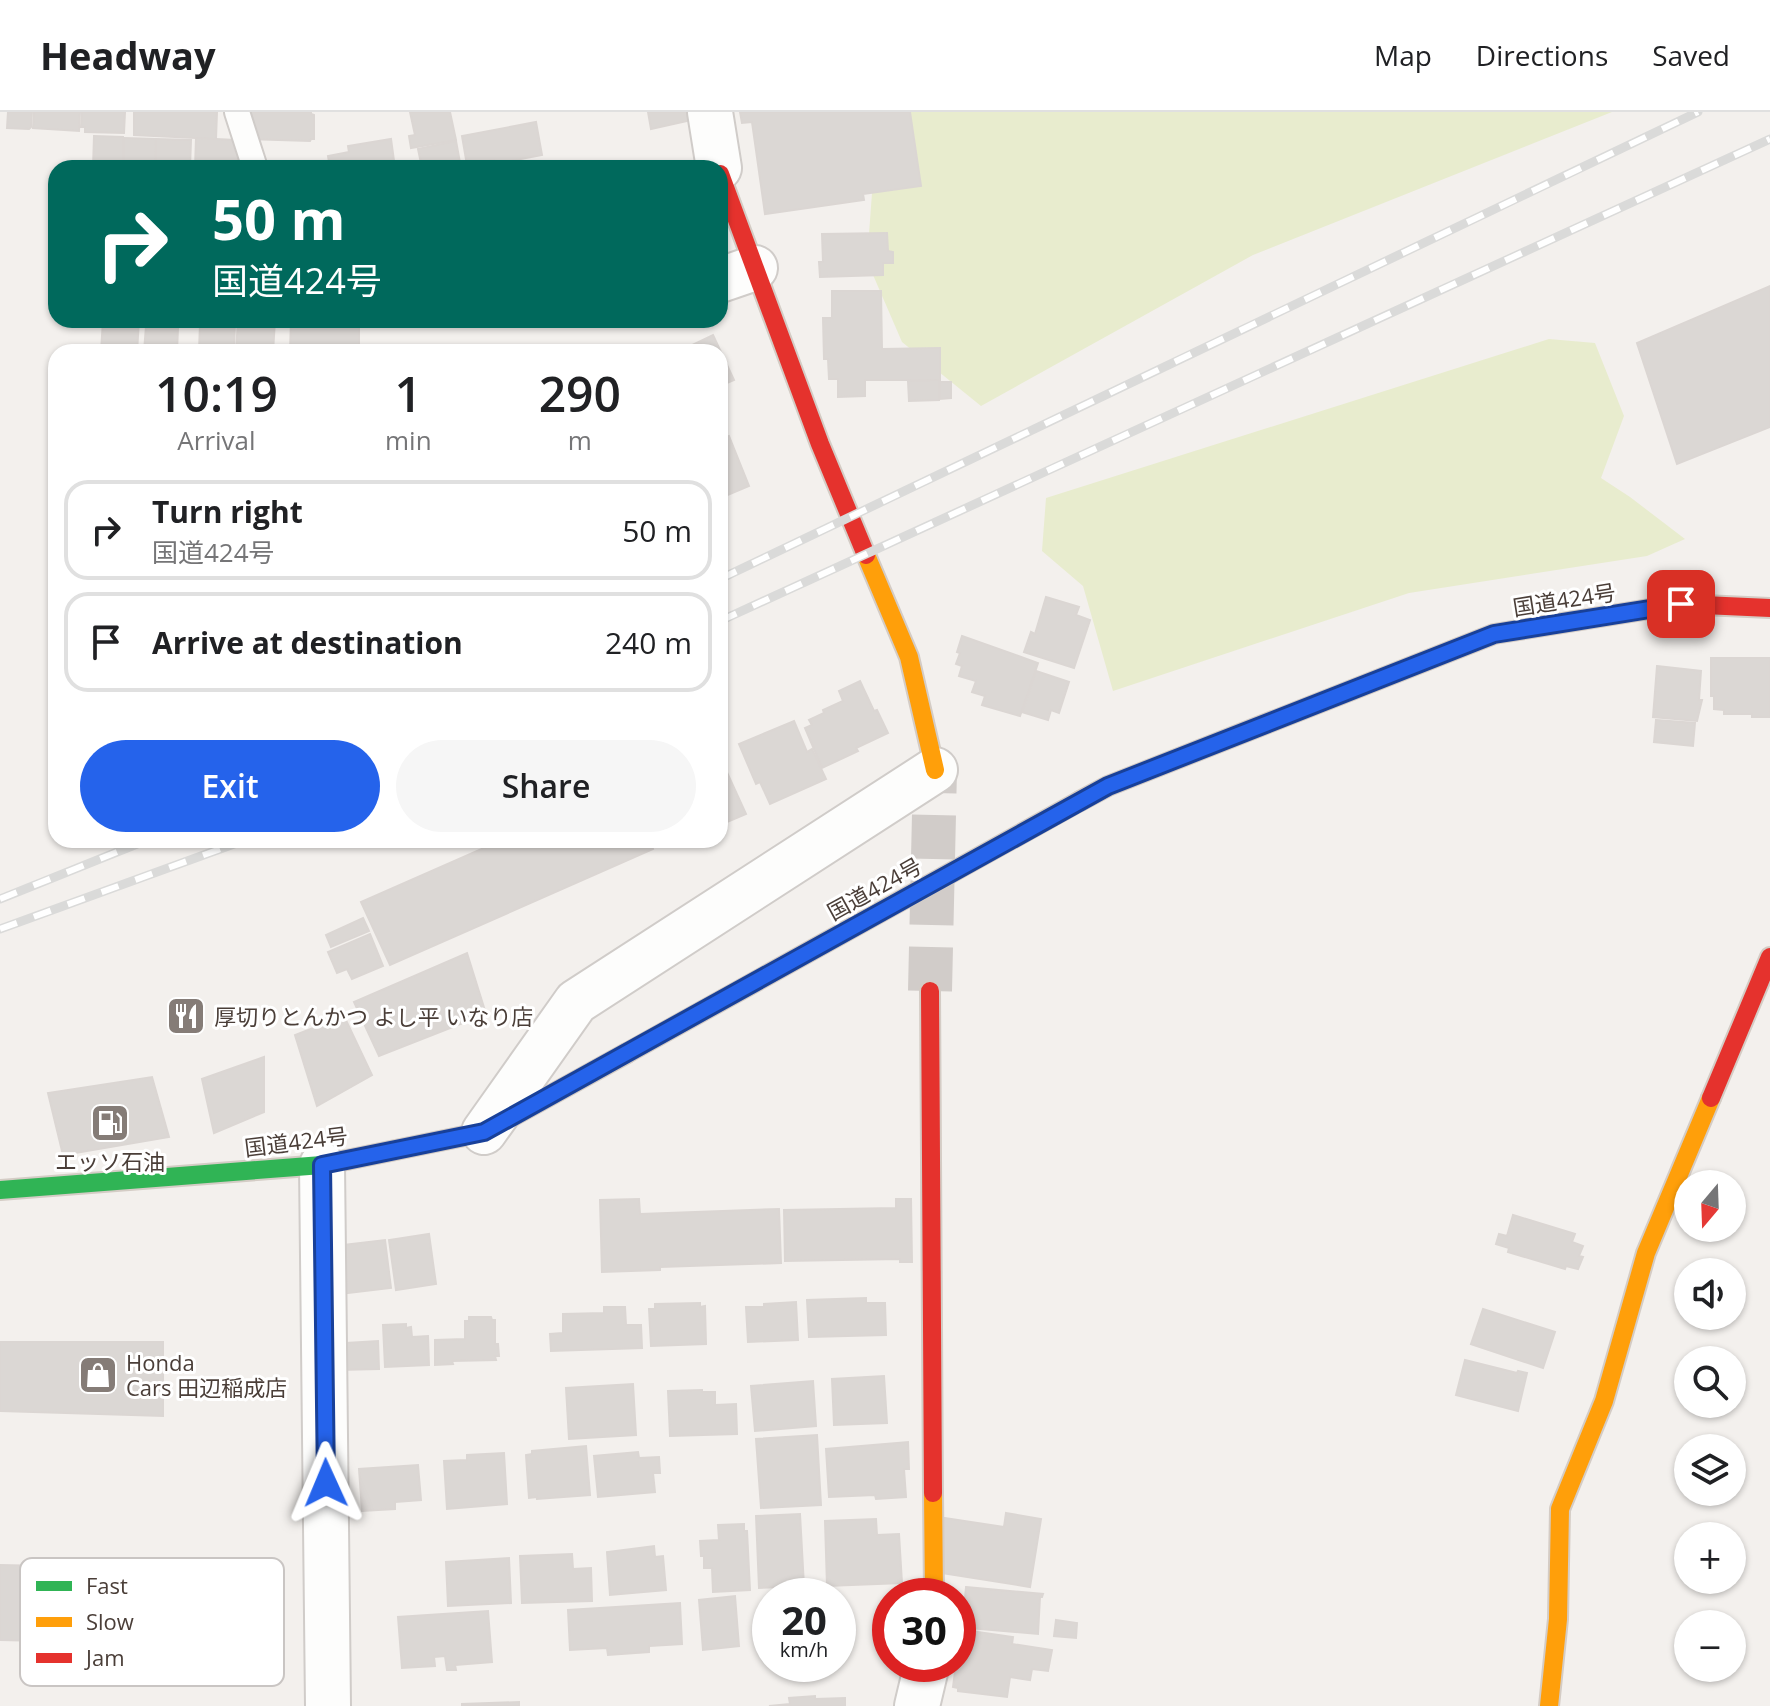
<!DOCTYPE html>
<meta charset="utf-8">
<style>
:root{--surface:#fff;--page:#f6f6f6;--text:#202124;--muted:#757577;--line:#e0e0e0;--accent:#2563eb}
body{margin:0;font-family:"Open Sans","Noto Sans JP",sans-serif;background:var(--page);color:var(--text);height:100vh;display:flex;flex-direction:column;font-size:30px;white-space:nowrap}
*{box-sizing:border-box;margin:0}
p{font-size:26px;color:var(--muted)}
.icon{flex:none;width:44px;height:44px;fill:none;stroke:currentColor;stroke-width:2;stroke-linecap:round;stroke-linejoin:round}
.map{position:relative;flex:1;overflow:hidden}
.drawer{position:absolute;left:48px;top:232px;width:680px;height:504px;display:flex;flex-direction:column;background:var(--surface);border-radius:24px;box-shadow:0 2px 6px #0004}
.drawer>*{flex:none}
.banner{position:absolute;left:48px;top:48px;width:680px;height:168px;border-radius:24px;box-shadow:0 2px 6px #0004;background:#00695c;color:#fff;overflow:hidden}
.needle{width:52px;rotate:199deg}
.tools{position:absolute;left:1674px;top:1058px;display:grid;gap:16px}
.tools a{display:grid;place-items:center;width:72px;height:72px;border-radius:50%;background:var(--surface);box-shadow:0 2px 6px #0004;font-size:40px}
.speed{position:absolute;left:752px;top:1466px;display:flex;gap:16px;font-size:40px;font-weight:700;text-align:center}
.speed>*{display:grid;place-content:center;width:104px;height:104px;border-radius:50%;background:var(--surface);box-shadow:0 2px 6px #0004;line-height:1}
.speed small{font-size:20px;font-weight:400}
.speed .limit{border:12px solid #d22;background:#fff;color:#111}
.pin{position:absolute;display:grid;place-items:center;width:68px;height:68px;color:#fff;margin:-34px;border-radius:16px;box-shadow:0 4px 12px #0006}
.me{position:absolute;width:88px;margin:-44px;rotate:359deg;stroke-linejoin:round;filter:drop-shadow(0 0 6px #0008)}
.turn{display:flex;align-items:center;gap:28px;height:168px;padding:0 32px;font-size:36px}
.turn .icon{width:104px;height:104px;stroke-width:2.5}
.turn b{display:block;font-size:56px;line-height:68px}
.eta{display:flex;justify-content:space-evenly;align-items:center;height:136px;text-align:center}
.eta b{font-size:48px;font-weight:600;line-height:56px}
.cta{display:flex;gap:16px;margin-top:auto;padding:16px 32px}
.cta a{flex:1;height:92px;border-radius:48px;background:var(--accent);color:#fff;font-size:32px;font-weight:600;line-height:92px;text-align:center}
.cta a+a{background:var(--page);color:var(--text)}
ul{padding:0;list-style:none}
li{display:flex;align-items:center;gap:24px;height:100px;margin:0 16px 12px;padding:0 16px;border:4px solid var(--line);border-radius:24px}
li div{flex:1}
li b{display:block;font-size:30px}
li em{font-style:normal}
header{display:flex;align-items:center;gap:48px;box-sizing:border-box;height:112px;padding:0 40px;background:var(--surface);border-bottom:2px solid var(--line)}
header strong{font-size:38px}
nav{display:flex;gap:44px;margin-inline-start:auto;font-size:28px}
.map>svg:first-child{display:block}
.green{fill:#e8ecce}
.building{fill:#dbd7d4;stroke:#dbd6d3;stroke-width:2}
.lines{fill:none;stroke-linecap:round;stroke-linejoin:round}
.secondary-tunnel{stroke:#d1ccc9;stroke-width:44;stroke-dasharray:44 22;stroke-linecap:butt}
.lane-casing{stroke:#d0ccc9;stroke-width:28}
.street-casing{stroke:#d0ccc9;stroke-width:48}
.fast-casing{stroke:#d4ccc5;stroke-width:22}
.slow-casing{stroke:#d4ccc5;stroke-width:22}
.jam-casing{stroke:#d4ccc5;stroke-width:22}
.lane{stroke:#fdfdfc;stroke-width:24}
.street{stroke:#fdfdfc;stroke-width:44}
.fast{stroke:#30b455;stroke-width:18}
.slow{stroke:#ff9f0a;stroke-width:18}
.jam{stroke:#e5322d;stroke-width:18}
.rail-casing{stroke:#dadad9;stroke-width:9}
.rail{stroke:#fff;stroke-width:6;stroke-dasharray:18;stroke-linecap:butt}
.route-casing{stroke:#184099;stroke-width:20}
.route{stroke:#2563eb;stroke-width:14}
.labels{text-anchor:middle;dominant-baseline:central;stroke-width:6;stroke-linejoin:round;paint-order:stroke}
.street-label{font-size:22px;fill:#4a3e38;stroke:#fff}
.poi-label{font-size:22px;fill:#4a3e38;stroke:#fff;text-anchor:start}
.key{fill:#fff;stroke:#c9c5c3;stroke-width:2}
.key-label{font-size:22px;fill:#4a3e38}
</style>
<header>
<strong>Headway</strong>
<nav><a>Map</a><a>Directions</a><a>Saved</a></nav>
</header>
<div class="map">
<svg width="1770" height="1594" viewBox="0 0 1770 1594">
<rect width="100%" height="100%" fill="#f3f0ed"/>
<g class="green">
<path d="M 878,0 L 1612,0 L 1253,143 L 981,294 L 902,230 L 867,149 Z"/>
<path d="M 1549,227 L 1595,231 L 1624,304 L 1601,366 L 1630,385 L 1685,427 L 1647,444 L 1409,481 L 1113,579 L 1083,474 L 1042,439 L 1046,386 Z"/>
</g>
<g class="building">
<path d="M 8,0 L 32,0 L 31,15 L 29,17 L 7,16 Z"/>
<path d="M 34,0 L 80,0 L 79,19 L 33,16 Z"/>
<path d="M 82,0 L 125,0 L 124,21 L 85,20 L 85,15 L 81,15 Z"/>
<path d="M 134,0 L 217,0 L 216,27 L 134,23 Z"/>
<path d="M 251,0 L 311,0 L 311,2 L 314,3 L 314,27 L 311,27 L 310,29 L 250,27 Z"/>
<path d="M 410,0 L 450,0 L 456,28 L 411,36 L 409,24 L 415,23 Z"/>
<path d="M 648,0 L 695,0 L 696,7 L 651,17 Z"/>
<path d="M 740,0 L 910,0 L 921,74 L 863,82 L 864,88 L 765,102 L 752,10 L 742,11 Z"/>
<path d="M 536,10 L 542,43 L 495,52 L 494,48 L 467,53 L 462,24 Z"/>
<path d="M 94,24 L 123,25 L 123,56 L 93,56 Z"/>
<path d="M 124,26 L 156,27 L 155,56 L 124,56 Z"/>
<path d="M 196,26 L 235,28 L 235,39 L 238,40 L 237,56 L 195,56 Z"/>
<path d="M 156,27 L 191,28 L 190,56 L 156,56 Z"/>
<path d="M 391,27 L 395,56 L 330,56 L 328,44 L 349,40 L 348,34 Z"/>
<path d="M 456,29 L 461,56 L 422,56 L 418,37 Z"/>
<path d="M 887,121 L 888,139 L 893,140 L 893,151 L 883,151 L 883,163 L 820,165 L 819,150 L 823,150 L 822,122 Z"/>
<path d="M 1770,174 L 1770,315 L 1677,352 L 1637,231 Z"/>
<path d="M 832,179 L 881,179 L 882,237 L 940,236 L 940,268 L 865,268 L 865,284 L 838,285 L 838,267 L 829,267 L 828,247 L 824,247 L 823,206 L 832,206 Z"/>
<path d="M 103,208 L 139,208 L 137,240 L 101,240 Z"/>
<path d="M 193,208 L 235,208 L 234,240 L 199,240 L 200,211 L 193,211 Z"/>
<path d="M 238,208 L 275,208 L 273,240 L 236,240 Z"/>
<path d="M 291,208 L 359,208 L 359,240 L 290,240 Z"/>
<path d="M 146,214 L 178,216 L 177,240 L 144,240 Z"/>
<path d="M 713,223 L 734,268 L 720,274 L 720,240 L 690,240 L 688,235 Z"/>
<path d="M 939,268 L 939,288 L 909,289 L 908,269 Z"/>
<path d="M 940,270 L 951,270 L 951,286 L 940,287 Z"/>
<path d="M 729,324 L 749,374 L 723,385 L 720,378 L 720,327 Z"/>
<path d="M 1046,485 L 1079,495 L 1076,503 L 1090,508 L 1074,556 L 1024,540 L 1031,520 L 1035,522 Z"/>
<path d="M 962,524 L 1038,551 L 1020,604 L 982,593 L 985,584 L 972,580 L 976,569 L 959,564 L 962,554 L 956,552 L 960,541 L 957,540 Z"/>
<path d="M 1711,546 L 1770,546 L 1770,605 L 1752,605 L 1752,602 L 1724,602 L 1724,598 L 1714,597 L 1714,584 L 1711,584 Z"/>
<path d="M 1657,554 L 1701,559 L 1699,588 L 1702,588 L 1697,609 L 1653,605 Z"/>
<path d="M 1036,559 L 1069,570 L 1059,601 L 1051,598 L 1048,608 L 1022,600 Z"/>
<path d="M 860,569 L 874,599 L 877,598 L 888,621 L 856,636 L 858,639 L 822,656 L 805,616 L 812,613 L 809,608 L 824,601 L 823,598 L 843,589 L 839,579 Z"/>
<path d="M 1656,608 L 1695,611 L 1693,634 L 1654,630 Z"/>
<path d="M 794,609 L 807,640 L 812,637 L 826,667 L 770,692 L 760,670 L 756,672 L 739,632 Z"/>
<path d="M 720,645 L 746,702 L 720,713 Z"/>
<path d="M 502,728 L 649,728 L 653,737 L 390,853 L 361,790 Z"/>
<path d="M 363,806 L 369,819 L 331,835 L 326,823 Z"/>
<path d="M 370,822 L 383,854 L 352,867 L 347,857 L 337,861 L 328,840 Z"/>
<path d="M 467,841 L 486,902 L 379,944 L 354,890 Z"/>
<path d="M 344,904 L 372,963 L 317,994 L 295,923 Z"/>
<path d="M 264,945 L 264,1000 L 214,1021 L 202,967 Z"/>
<path d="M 152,965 L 169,1025 L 63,1043 L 48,981 Z"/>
<path d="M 639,1087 L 640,1102 L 779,1097 L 781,1151 L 660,1155 L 660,1158 L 602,1160 L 600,1088 Z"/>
<path d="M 896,1087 L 911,1087 L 912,1150 L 900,1150 L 900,1147 L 785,1149 L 784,1098 L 896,1096 Z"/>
<path d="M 1513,1103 L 1575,1122 L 1572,1130 L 1583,1134 L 1579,1144 L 1583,1145 L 1578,1157 L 1566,1154 L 1565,1157 L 1508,1140 L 1509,1136 L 1496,1132 L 1499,1122 L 1507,1124 Z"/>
<path d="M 429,1122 L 436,1172 L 396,1178 L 389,1128 Z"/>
<path d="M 385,1128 L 391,1176 L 332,1183 L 325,1135 Z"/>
<path d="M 866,1186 L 866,1191 L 885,1191 L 886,1223 L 809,1225 L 807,1188 Z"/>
<path d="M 796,1190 L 798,1228 L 748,1230 L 746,1195 L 764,1195 L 764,1192 Z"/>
<path d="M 700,1191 L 700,1195 L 705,1194 L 706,1232 L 651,1234 L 649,1197 L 655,1197 L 655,1192 Z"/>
<path d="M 604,1195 L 625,1195 L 626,1213 L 641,1213 L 642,1236 L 551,1239 L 550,1222 L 563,1221 L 563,1202 L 604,1201 Z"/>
<path d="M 1483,1197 L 1555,1220 L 1543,1256 L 1471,1232 Z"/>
<path d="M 469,1205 L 491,1205 L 492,1208 L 495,1208 L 495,1232 L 498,1232 L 499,1244 L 495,1244 L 496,1248 L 452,1249 L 453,1252 L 435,1253 L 435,1228 L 465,1227 L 465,1209 L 469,1209 Z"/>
<path d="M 406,1212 L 406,1216 L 411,1215 L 412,1225 L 428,1224 L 429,1253 L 385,1255 L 383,1213 Z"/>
<path d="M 378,1229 L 379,1257 L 338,1258 L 330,1232 Z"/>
<path d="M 0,1230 L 163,1230 L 163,1304 L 0,1299 Z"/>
<path d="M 1465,1248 L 1517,1261 L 1518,1259 L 1527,1261 L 1518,1299 L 1456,1283 Z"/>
<path d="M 884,1264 L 887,1311 L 834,1313 L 832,1267 Z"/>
<path d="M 813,1269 L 816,1314 L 755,1319 L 751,1274 Z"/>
<path d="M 633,1272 L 636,1323 L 569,1327 L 566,1276 Z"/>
<path d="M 702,1278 L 702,1280 L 715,1280 L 715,1293 L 736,1292 L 737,1322 L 670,1324 L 668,1279 Z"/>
<path d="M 817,1323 L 821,1393 L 761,1396 L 756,1327 Z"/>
<path d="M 908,1330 L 909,1357 L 904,1357 L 906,1385 L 876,1387 L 875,1383 L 829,1385 L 826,1337 Z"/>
<path d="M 586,1334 L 590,1383 L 537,1387 L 537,1385 L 529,1386 L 526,1343 L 532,1342 L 532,1339 Z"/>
<path d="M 638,1340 L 639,1346 L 659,1345 L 660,1361 L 653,1361 L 655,1380 L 598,1385 L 594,1344 Z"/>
<path d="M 504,1341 L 507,1392 L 447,1397 L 444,1349 L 467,1348 L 467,1343 Z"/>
<path d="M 418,1353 L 421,1388 L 395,1390 L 395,1397 L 362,1399 L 359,1357 Z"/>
<path d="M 1006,1401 L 1041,1407 L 1030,1475 L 935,1460 L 944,1406 L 1004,1415 Z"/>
<path d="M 800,1402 L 804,1474 L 759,1476 L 756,1404 Z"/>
<path d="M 876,1407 L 877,1423 L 899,1422 L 902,1471 L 827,1474 L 825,1409 Z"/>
<path d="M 744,1412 L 744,1419 L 747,1419 L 750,1478 L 713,1480 L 712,1456 L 704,1456 L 704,1444 L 701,1444 L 700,1429 L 719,1428 L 718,1413 Z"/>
<path d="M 654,1434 L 655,1445 L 663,1444 L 666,1478 L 610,1483 L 607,1440 Z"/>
<path d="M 572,1442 L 573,1457 L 591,1456 L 592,1489 L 522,1491 L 520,1444 Z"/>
<path d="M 509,1446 L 511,1491 L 448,1494 L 446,1450 Z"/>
<path d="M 0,1453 L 45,1454 L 43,1529 L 0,1528 Z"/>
<path d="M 966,1475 L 1043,1482 L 1042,1485 L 1040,1485 L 1038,1522 L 958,1515 L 958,1496 L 964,1497 Z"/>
<path d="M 735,1484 L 739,1534 L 703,1538 L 699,1488 Z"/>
<path d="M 680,1491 L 682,1532 L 649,1534 L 649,1540 L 608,1543 L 607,1536 L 570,1538 L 568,1498 Z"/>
<path d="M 488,1499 L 492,1550 L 455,1553 L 456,1558 L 447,1558 L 445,1544 L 434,1545 L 435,1554 L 402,1556 L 398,1505 Z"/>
<path d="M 1056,1508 L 1077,1511 L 1076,1526 L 1054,1524 Z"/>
<path d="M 964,1518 L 1013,1525 L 1012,1532 L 1052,1538 L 1048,1559 L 1032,1557 L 1030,1568 L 1010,1565 L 1007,1585 L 958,1579 L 958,1576 L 953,1575 L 956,1552 L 958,1552 L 960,1523 L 964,1523 Z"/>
<path d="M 815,1584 L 815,1587 L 845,1586 L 845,1594 L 769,1594 L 790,1592 L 789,1586 Z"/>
<path d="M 519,1590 L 519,1594 L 462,1594 L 462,1592 Z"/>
</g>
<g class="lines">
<path class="secondary-tunnel" d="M 930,879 L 935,658"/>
<g class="lane-casing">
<path id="lane" d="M 237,0 L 255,56"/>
</g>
<g class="street-casing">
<g id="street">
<path d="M 710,0 L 719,56"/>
<path d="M 720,168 L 755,156"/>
<path d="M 484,1020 L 576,890 L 935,658"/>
<path d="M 322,1053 L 328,1594"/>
<path d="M 917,1594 L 927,1552"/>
</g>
</g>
<g class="fast-casing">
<path id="fast" d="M 0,1078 L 322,1053 L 484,1020 L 627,941"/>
</g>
<g class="slow-casing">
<g id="slow">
<path d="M 866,443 L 909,545 L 935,658"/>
<path d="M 627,941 L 1080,689"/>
<path d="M 933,1381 L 934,1484"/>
<path d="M 1549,1594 L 1558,1507 L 1560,1397 L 1604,1289 L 1646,1141 L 1711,986"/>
</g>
</g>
<g class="jam-casing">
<g id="jam">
<path d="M 720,62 L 820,332 L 866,443"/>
<path d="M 1080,689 L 1108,674 L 1494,522 L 1681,492 L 1770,496"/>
<path d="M 930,879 L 933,1381"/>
<path d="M 1711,986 L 1770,845"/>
</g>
</g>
<use href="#lane" class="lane"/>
<use href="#street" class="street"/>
<use href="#fast" class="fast"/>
<use href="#slow" class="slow"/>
<use href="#jam" class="jam"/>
<g class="rail-casing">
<g id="rail">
<path d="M 720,467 L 1698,0"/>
<path d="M 720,509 L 1770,27"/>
<path d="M 0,787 L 147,728"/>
<path d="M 0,817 L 245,728"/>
</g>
</g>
<use href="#rail" class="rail"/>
</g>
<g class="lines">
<g class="route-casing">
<path id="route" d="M 326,1371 L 322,1053 L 484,1020 L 1108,674 L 1494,522 L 1681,492"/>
</g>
<use href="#route" class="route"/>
</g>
<defs>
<g id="restaurant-square" transform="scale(2)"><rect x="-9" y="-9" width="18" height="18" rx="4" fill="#857c77" stroke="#fff"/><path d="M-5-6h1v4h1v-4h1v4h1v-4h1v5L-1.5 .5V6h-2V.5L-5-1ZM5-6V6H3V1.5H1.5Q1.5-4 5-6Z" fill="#fff"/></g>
<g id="fuel-square" transform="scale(2)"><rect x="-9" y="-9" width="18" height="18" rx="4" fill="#857c77" stroke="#fff"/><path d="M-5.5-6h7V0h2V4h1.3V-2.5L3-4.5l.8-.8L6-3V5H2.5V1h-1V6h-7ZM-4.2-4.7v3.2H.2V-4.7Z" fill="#fff"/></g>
<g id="shop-square" transform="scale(2)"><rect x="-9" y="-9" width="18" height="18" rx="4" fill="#857c77" stroke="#fff"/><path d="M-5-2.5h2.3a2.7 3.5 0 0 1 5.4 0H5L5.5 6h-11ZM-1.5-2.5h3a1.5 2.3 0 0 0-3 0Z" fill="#fff"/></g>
</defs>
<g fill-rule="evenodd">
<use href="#restaurant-square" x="186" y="904"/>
<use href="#fuel-square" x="110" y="1011"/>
<use href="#shop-square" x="98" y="1263"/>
</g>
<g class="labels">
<g class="street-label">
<text transform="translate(1564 487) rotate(-9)">国道424号</text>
<text transform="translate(874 776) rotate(-29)">国道424号</text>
<text transform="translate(296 1029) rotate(-7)">国道424号</text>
</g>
<g class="poi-label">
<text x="214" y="904">厚切りとんかつ よし平 いなり店</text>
<text x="110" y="1049" text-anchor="middle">エッソ石油</text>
<text x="126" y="1250">Honda<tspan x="126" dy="25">Cars 田辺稲成店</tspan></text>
</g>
</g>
<rect x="20" y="1446" width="264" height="128" rx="12" class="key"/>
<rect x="36" y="1469" width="36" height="10" fill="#30b455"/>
<rect x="36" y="1505" width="36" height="10" fill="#ff9f0a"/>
<rect x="36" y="1541" width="36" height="10" fill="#e5322d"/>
<g class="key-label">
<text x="86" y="1482">Fast</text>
<text x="86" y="1518">Slow</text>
<text x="86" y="1554">Jam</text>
</g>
</svg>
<div class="tools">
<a><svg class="needle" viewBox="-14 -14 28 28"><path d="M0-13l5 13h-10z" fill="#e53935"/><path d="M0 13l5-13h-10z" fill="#757577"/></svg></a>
<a><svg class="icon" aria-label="sound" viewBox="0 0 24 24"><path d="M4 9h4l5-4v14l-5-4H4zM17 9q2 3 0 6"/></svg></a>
<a><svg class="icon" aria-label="search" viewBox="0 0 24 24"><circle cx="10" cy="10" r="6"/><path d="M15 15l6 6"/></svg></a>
<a><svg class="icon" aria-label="layers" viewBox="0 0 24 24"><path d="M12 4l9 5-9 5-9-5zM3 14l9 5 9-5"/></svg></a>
<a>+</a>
<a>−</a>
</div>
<div class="speed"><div>20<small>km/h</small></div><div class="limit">30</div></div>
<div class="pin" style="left:1681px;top:492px;background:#d93025"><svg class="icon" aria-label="arrive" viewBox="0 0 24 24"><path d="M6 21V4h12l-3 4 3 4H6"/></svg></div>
<svg class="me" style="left:326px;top:1371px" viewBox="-20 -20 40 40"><path d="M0-17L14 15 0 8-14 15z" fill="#2563eb" stroke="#fff" stroke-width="4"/></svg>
<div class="banner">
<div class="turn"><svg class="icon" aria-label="right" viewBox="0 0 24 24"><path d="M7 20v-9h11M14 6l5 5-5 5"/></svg><div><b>50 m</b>国道424号</div></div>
</div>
<section class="drawer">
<div class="eta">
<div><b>10:19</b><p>Arrival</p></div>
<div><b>1</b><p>min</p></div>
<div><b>290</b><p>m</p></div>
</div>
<ul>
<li><svg class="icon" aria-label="right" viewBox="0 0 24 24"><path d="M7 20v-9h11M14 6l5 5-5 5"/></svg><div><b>Turn right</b><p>国道424号</p></div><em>50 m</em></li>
<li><svg class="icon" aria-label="arrive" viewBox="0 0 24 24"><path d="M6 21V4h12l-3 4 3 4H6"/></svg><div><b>Arrive at destination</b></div><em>240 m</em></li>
</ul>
<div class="cta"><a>Exit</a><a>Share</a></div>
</section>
</div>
